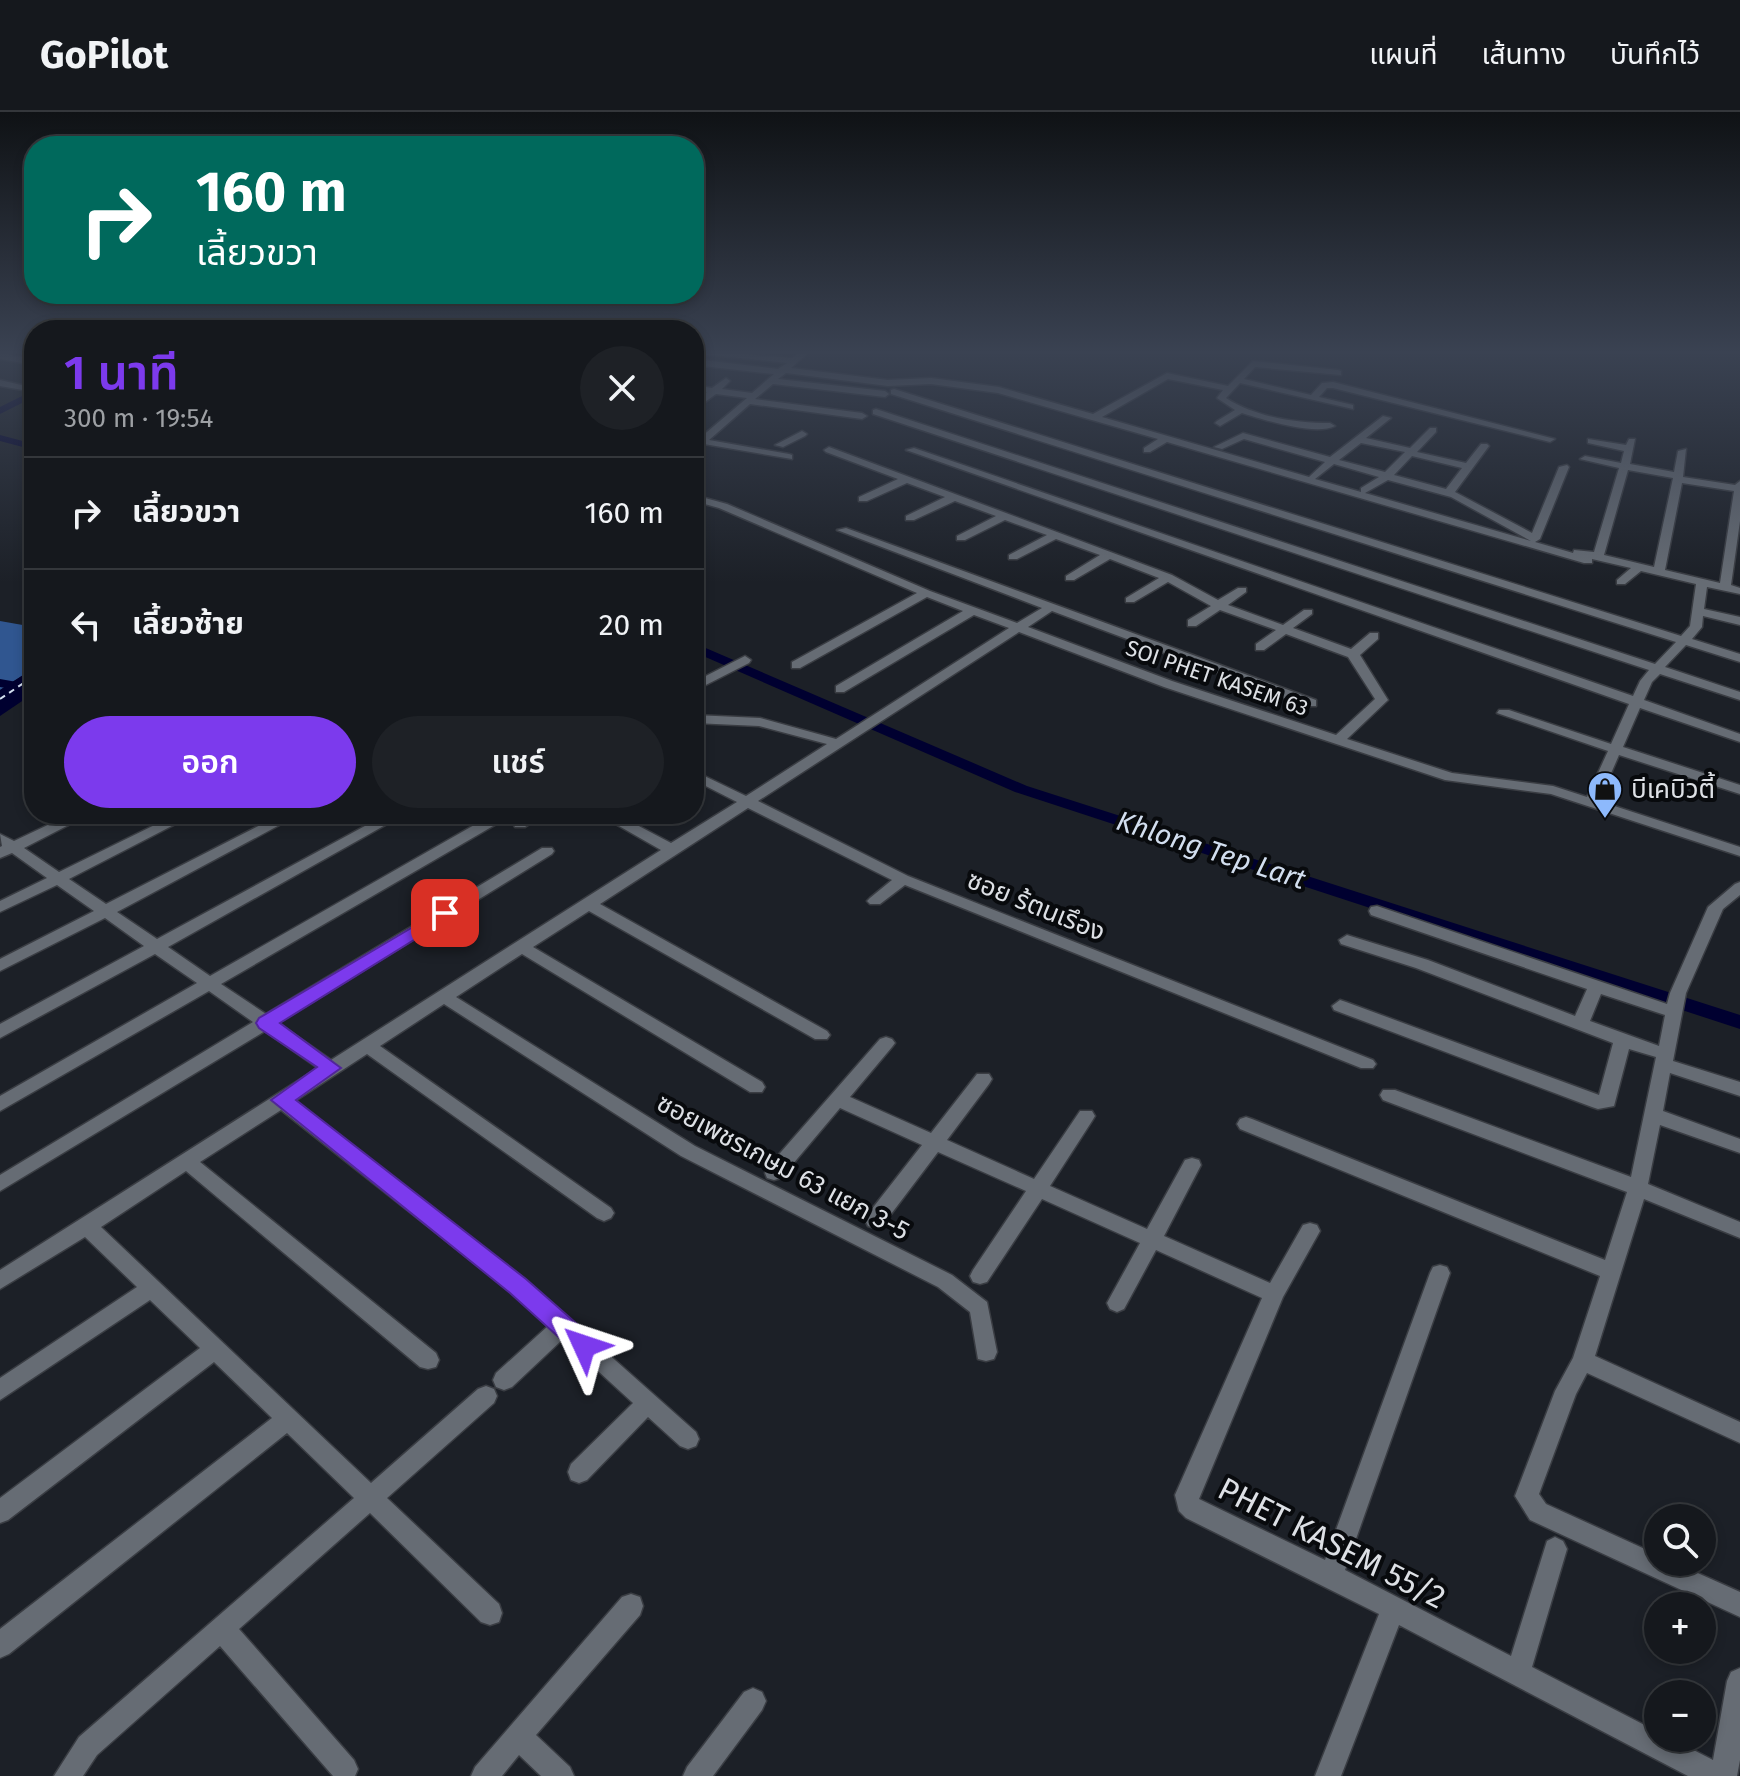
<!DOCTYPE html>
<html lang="th">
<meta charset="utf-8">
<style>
:root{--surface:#15181d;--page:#1e2126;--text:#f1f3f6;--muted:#9da0a4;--line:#34373b;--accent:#7c3aed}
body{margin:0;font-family:"Fira Sans","Noto Sans Thai",sans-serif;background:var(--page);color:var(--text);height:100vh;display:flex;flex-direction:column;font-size:30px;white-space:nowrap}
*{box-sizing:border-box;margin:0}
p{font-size:26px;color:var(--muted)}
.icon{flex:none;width:44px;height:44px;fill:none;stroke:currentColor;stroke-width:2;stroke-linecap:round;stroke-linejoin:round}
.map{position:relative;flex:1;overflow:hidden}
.sheet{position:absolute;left:24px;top:208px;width:680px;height:504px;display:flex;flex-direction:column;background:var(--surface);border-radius:32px;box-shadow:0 4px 12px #0003,0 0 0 2px var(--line)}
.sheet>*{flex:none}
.hud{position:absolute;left:24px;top:24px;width:680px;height:168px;border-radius:32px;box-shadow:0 4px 12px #0003,0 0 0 2px var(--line);background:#00695c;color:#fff;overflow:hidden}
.buttons{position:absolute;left:1644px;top:1392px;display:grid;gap:16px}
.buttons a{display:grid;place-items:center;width:72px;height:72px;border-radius:50%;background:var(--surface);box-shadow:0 4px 12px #0003,0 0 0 2px var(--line);font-size:40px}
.pin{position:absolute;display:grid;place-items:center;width:68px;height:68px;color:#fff;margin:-34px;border-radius:16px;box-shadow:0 4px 12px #0006}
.me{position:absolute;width:88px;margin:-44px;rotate:312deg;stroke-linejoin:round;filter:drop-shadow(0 0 6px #0008)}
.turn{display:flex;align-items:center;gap:28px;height:168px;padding:0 40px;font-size:36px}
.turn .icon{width:104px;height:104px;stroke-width:2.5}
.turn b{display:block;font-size:56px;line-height:68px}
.round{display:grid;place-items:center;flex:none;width:84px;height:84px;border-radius:42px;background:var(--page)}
.overview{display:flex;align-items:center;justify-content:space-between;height:136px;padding:0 40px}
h1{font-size:48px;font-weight:600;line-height:60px;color:var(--accent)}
.primary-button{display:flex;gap:16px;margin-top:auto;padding:16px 40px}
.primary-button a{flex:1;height:92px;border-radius:48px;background:var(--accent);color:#fff;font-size:32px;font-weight:600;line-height:92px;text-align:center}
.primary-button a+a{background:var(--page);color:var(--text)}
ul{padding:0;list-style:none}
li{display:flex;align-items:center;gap:24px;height:112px;padding:0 40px;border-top:2px solid var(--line)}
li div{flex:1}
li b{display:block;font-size:30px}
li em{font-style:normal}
header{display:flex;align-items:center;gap:48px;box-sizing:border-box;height:112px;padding:0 40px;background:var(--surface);border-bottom:2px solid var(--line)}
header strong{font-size:38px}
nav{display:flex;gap:44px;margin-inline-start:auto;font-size:28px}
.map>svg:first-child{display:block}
.forest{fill:#305690}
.water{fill:#000030}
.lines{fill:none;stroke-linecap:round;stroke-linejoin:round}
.canal{fill:#000030;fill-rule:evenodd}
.ferry{stroke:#d2deef;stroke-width:2;stroke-dasharray:6 5;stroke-linecap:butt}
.minor-casing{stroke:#3a3d43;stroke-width:3}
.minor{fill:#666c74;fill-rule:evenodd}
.route{fill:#7c3aed;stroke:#51269a;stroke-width:2}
.labels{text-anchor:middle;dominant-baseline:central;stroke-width:8;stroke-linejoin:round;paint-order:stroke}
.far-street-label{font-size:22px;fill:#dde0e5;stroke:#080a0d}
.poi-label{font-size:26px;fill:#dde0e5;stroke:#080a0d;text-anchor:start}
.street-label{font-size:26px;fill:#dde0e5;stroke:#080a0d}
.water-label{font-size:28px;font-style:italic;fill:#d2deef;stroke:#080a0d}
.near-street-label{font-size:32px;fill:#dde0e5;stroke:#080a0d}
</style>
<header>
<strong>GoPilot</strong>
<nav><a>แผนที่</a><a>เส้นทาง</a><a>บันทึกไว้</a></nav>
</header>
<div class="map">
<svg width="1740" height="1664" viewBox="0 0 1740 1664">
<rect width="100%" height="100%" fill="#1c2027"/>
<path class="forest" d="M 0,509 L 34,515 L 34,556 L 0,578 Z"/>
<path class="water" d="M 34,556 L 34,581 L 0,604 L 0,578 Z"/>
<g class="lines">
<g class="canal">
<path d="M 34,278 L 34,285 L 0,302 L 0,295 Z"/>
<path d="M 0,323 L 34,332 L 34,338 L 0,329 Z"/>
<path d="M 694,531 L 1027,674 L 1740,903 L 1740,917 L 1015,680 L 694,540 Z"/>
<path d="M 0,567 L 28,572 L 30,575 L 23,579 L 0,575 Z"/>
</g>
<path class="ferry" d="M 0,587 L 34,564"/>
<g class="minor-casing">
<g id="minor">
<path d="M 694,238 L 792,246 L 802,238 L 811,238 L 791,256 L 888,268 L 931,266 L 999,275 L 1093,302 L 1167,261 L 1228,274 L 1253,249 L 1338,258 L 1341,259 L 1341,263 L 1255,255 L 1244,267 L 1311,283 L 1322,271 L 1333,270 L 1555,327 L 1550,330 L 1333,276 L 1327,276 L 1319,285 L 1353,293 L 1353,297 L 1240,271 L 1226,286 C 1255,305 1296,311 1330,311 L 1335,314 C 1315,324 1264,308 1242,301 L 1220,314 L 1215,311 L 1217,309 L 1235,298 L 1217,286 L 1223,278 L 1168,267 L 1102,305 L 1309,365 L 1325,350 L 1244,327 L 1222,337 L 1214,335 L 1243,321 L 1330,345 L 1383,304 L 1391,306 L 1366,326 L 1410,336 L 1430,316 L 1436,316 L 1436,320 L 1417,340 L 1466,351 L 1481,332 L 1487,332 L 1489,334 L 1455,380 L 1532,421 L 1559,355 L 1567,353 L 1569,355 L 1540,427 L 1535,430 L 1573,441 L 1574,438 L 1594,440 L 1619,356 L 1580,347 L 1585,344 L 1621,351 L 1624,339 L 1588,331 L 1588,327 L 1626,333 L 1629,327 L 1635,327 L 1630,352 L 1674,360 L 1678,339 L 1686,337 L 1683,365 L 1735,373 L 1740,369 L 1740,409 L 1731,473 L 1740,476 L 1740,482 L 1707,475 L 1704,497 L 1740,505 L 1740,513 L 1703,504 L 1702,515 L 1692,527 L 1740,542 L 1740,550 L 1686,533 L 1665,555 L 1740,580 L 1740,588 L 1660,562 L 1652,570 L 1644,588 L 1740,622 L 1740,630 L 1640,596 L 1623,635 L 1740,673 L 1740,682 L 1619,643 L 1599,689 L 1740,735 L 1740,744 L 1551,682 L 1445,668 L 1164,575 L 1019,520 L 758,689 L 908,764 L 1373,948 L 1376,952 L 1373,956 L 1361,956 L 905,773 L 880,792 L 870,792 L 867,789 L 870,786 L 892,768 L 748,696 L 600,792 L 827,919 L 830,923 L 827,927 L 815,927 L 589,799 L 533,835 L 762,970 L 765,975 L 762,980 L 750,980 L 522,842 L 456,885 L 695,1034 L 952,1163 L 987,1190 L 997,1240 L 994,1247 L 986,1249 L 978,1247 L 970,1200 L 938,1175 L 681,1044 L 444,892 L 380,934 L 611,1096 L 614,1101 L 611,1106 L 604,1109 L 597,1106 L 367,942 L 295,989 L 525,1168 L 696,1320 L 699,1327 L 696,1334 L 688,1337 L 680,1334 L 648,1305 L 587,1368 L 579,1371 L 571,1368 L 568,1360 L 571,1352 L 633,1291 L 563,1227 L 512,1275 L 504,1278 L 496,1275 L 493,1268 L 496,1261 L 548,1214 L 511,1180 L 281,998 L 200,1050 L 436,1241 L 439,1248 L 436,1255 L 428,1257 L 420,1255 L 186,1059 L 101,1115 L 371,1371 L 478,1277 L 486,1274 L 494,1277 L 497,1284 L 494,1291 L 387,1386 L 499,1492 L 502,1501 L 499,1510 L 490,1513 L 481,1510 L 370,1401 L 239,1517 L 354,1648 L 358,1657 L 355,1664 L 333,1664 L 220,1534 L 97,1643 L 83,1664 L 54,1664 L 79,1625 L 354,1386 L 287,1321 L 9,1542 L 0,1546 L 0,1517 L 272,1306 L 214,1250 L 8,1408 L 0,1411 L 0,1386 L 200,1236 L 150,1188 L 0,1288 L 0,1266 L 137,1175 L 85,1125 L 0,1177 L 0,1158 L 318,956 L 265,919 L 0,1079 L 0,1063 L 253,910 L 209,879 L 0,999 L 0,984 L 197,871 L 155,842 L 0,926 L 0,912 L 144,834 L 105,806 L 0,859 L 0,847 L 94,799 L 57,773 L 0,800 L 0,789 L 47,766 L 12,741 L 0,746 L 0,735 L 2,734 L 0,722 L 14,729 L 71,702 L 90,702 L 24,736 L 59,760 L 177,702 L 195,702 L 69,767 L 106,792 L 282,702 L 300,702 L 117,800 L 157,827 L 387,702 L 405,702 L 168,835 L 210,864 L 490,704 L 500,704 L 502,707 L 500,710 L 221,872 L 266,902 L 542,736 L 552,736 L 554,739 L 552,742 L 278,911 L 331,948 L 661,738 L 598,702 L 616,702 L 671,731 L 737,690 L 694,668 L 694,659 L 746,684 L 827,632 L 759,614 L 694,611 L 694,603 L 760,606 L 836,627 L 1009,516 L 974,503 L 844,580 L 836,580 L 836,574 L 963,499 L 927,485 L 800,556 L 792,556 L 792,550 L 917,481 L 719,396 L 694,389 L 694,383 L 727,392 L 930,479 L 1017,511 L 1042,496 L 837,418 L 846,416 L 1316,588 L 1316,594 L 1306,594 L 1052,499 L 1028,515 L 1172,569 L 1336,623 L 1375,587 L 1348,545 L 1286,522 L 1264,538 L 1256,538 L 1256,532 L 1276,518 L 1220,498 L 1196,514 L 1188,514 L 1188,508 L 1211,494 L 1168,470 L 1134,490 L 1126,490 L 1126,486 L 1159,466 L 1110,447 L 1074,468 L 1066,468 L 1066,464 L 1100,443 L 1056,427 L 1017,447 L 1009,447 L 1009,443 L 1047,423 L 1005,408 L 965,428 L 957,428 L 957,424 L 996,404 L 955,389 L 914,408 L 906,408 L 906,404 L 945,385 L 907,371 L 867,389 L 859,389 L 859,385 L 898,367 L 826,340 L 824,338 L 829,335 L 1172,463 L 1218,488 L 1238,476 L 1246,476 L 1246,480 L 1228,493 L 1283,513 L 1304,498 L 1312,498 L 1312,502 L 1293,516 L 1351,537 L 1370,521 L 1378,521 L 1378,527 L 1360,543 L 1388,588 L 1347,627 L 1452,661 L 1553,674 L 1587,685 L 1608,639 L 1497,601 L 1499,598 L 1509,598 L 1611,632 L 1629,592 L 906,338 L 914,336 L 1633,584 L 1640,569 L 1649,558 L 873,302 L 873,298 L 876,297 L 1655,552 L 1676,530 L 891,282 L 891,278 L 894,277 L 1681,524 L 1690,514 L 1696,472 L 1641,459 L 1625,472 L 1617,472 L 1617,468 L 1631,456 L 1592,447 L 1592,451 L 1584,451 L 1167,330 L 1150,340 L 1144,340 L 1144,336 L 1158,327 L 998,281 L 931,272 L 888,274 L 786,261 L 778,267 L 885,279 L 889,282 L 885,285 L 773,272 L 755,287 L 862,301 L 867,304 L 862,307 L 750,292 L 709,328 L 789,342 L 792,343 L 792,347 L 704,332 L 694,339 L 694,331 L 747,286 L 716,282 L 694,298 L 694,290 L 707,280 L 694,279 L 694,273 L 712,276 L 726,266 L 730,269 L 722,277 L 752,281 L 774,262 L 694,253 L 694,247 L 778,257 L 787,251 L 694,241 ZM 1361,331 L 1405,340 L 1385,360 L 1339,348 ZM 1412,344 L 1462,356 L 1446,377 L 1394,363 ZM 1334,352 L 1379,365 L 1361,376 L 1361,380 L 1315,367 ZM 1628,358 L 1673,366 L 1654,455 L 1604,443 ZM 1388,368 L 1451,385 L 1531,429 L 1365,381 ZM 1682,371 L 1734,379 L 1720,471 L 1665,458 Z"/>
<path d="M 0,241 L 34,247 L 34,253 L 0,247 Z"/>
<path d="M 0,268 L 34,276 L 34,280 L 0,274 Z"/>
<path d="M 802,319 L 807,322 L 805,324 L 783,335 L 775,333 Z"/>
<path d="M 745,544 L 751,548 L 749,551 L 694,579 L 694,570 Z"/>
<path d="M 527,702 L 544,702 L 525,715 L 515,715 L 513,712 Z"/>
<path d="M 1740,770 L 1740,783 L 1723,797 L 1686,881 L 1673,949 L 1740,970 L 1740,984 L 1670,961 L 1663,999 L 1740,1027 L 1740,1041 L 1660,1013 L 1648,1072 L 1740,1110 L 1740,1126 L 1644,1087 L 1595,1244 L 1740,1310 L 1740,1331 L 1587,1261 L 1576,1282 L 1539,1382 L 1546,1392 L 1658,1443 L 1658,1450 L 1673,1450 L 1740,1480 L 1740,1505 L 1530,1408 L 1515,1384 L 1555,1279 L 1573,1246 L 1600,1164 L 1240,1017 L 1237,1012 L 1240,1007 L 1246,1005 L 1252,1007 L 1605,1148 L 1627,1080 L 1383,988 L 1380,983 L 1383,978 L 1395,978 L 1631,1065 L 1656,945 L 1629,937 L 1614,994 L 1598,997 L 1592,995 L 1334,898 L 1332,894 L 1340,888 L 1346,890 L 1599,983 L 1613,931 L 1416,856 L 1341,832 L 1339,828 L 1347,823 L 1428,848 L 1575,904 L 1587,877 L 1371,803 L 1369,799 L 1371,795 L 1377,794 L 1667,892 L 1670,881 L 1708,795 L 1735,772 ZM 1601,882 L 1665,903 L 1659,934 L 1590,909 Z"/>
<path d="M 886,925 L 892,927 L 895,931 L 892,935 L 850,985 L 931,1021 L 977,962 L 989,962 L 992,967 L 989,972 L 947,1028 L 1034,1067 L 1080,999 L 1092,999 L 1095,1004 L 1092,1009 L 1050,1074 L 1147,1117 L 1185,1048 L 1192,1046 L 1199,1048 L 1201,1053 L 1164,1124 L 1270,1171 L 1303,1113 L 1310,1111 L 1317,1113 L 1320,1119 L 1283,1185 L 1199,1387 L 1325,1448 L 1430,1161 L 1433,1155 L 1440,1153 L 1447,1155 L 1450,1161 L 1345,1458 L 1511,1544 L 1547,1429 L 1555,1425 L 1563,1429 L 1567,1437 L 1532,1555 L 1658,1620 L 1658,1626 L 1670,1626 L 1713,1648 L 1727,1569 L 1731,1560 L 1740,1556 L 1740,1648 L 1737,1664 L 1688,1664 L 1399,1513 L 1341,1664 L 1315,1664 L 1379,1502 L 1186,1406 L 1179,1399 L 1175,1383 L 1262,1186 L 1156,1138 L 1124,1197 L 1117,1200 L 1110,1197 L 1107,1191 L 1140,1131 L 1042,1087 L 987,1170 L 980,1172 L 973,1170 L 970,1164 L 973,1158 L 1026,1079 L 938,1040 L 882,1114 L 875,1116 L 868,1114 L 865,1108 L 868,1102 L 922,1033 L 840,996 L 781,1066 L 774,1068 L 767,1066 L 765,1061 L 767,1056 L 880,927 Z"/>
<path d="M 631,1482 L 640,1485 L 643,1494 L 640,1503 L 536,1623 L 570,1655 L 574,1664 L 541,1664 L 519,1643 L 502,1664 L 471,1664 L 475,1655 L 622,1485 Z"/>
<path d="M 753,1576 L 762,1580 L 766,1589 L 762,1598 L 713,1664 L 683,1664 L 687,1655 L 744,1580 Z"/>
</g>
</g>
<use href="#minor" class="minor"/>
</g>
<linearGradient id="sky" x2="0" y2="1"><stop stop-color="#0f1215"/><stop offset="0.51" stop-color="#3a4252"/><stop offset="1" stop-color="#3a4252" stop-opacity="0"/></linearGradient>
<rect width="1740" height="471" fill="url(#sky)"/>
<path class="route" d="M 445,796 L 454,801 L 451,805 L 280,911 L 341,956 L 296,988 L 526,1167 L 593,1226 L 596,1234 L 593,1241 L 584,1244 L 576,1241 L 510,1181 L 271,988 L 317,955 L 259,916 L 256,911 L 259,906 Z"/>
<defs>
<g id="shop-pin" transform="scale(1.8)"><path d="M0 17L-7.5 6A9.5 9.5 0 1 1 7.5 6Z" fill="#8db9fc" stroke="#080a0d"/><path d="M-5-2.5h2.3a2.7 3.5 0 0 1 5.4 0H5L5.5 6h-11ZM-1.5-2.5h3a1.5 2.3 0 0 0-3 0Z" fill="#111"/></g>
</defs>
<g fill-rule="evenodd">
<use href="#shop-pin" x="1605" y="677"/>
</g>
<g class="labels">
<g class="far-street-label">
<text transform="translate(1217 566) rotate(19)">SOI PHET KASEM 63</text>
</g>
<g class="poi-label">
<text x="1631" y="677">บีเคบิวตี้</text>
</g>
<g class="street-label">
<text transform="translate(1036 794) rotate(22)">ซอย ร้ตนเรึอง</text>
<text transform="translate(783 1055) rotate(28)">ซอยเพชรเกษม 63 แยก 3-5</text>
</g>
<g class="water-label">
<text transform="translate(1211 738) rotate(18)">Khlong Tep Lart</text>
</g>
<g class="near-street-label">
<text transform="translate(1332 1431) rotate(27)">PHET KASEM 55/2</text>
</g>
</g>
</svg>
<div class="buttons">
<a><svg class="icon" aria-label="search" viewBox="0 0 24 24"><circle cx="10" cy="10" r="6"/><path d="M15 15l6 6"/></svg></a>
<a>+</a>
<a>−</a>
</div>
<div class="pin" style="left:445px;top:801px;background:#d93025"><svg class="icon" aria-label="arrive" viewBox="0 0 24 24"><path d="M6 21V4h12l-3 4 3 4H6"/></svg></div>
<svg class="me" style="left:584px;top:1234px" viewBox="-20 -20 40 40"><path d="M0-17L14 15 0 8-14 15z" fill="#7c3aed" stroke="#fff" stroke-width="4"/></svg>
<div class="hud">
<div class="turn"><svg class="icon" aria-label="right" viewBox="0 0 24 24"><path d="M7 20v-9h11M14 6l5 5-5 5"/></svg><div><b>160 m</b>เลี้ยวขวา</div></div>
</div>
<section class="sheet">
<div class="overview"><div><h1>1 นาที</h1><p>300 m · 19:54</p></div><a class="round"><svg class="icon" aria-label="close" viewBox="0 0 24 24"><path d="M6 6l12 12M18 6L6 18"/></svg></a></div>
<ul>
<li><svg class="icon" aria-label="right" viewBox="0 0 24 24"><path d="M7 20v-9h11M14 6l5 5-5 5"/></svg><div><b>เลี้ยวขวา</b></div><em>160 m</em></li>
<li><svg class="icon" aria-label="left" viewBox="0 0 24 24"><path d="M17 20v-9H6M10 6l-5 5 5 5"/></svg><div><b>เลี้ยวซ้าย</b></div><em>20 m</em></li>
</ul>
<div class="primary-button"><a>ออก</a><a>แชร์</a></div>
</section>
</div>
